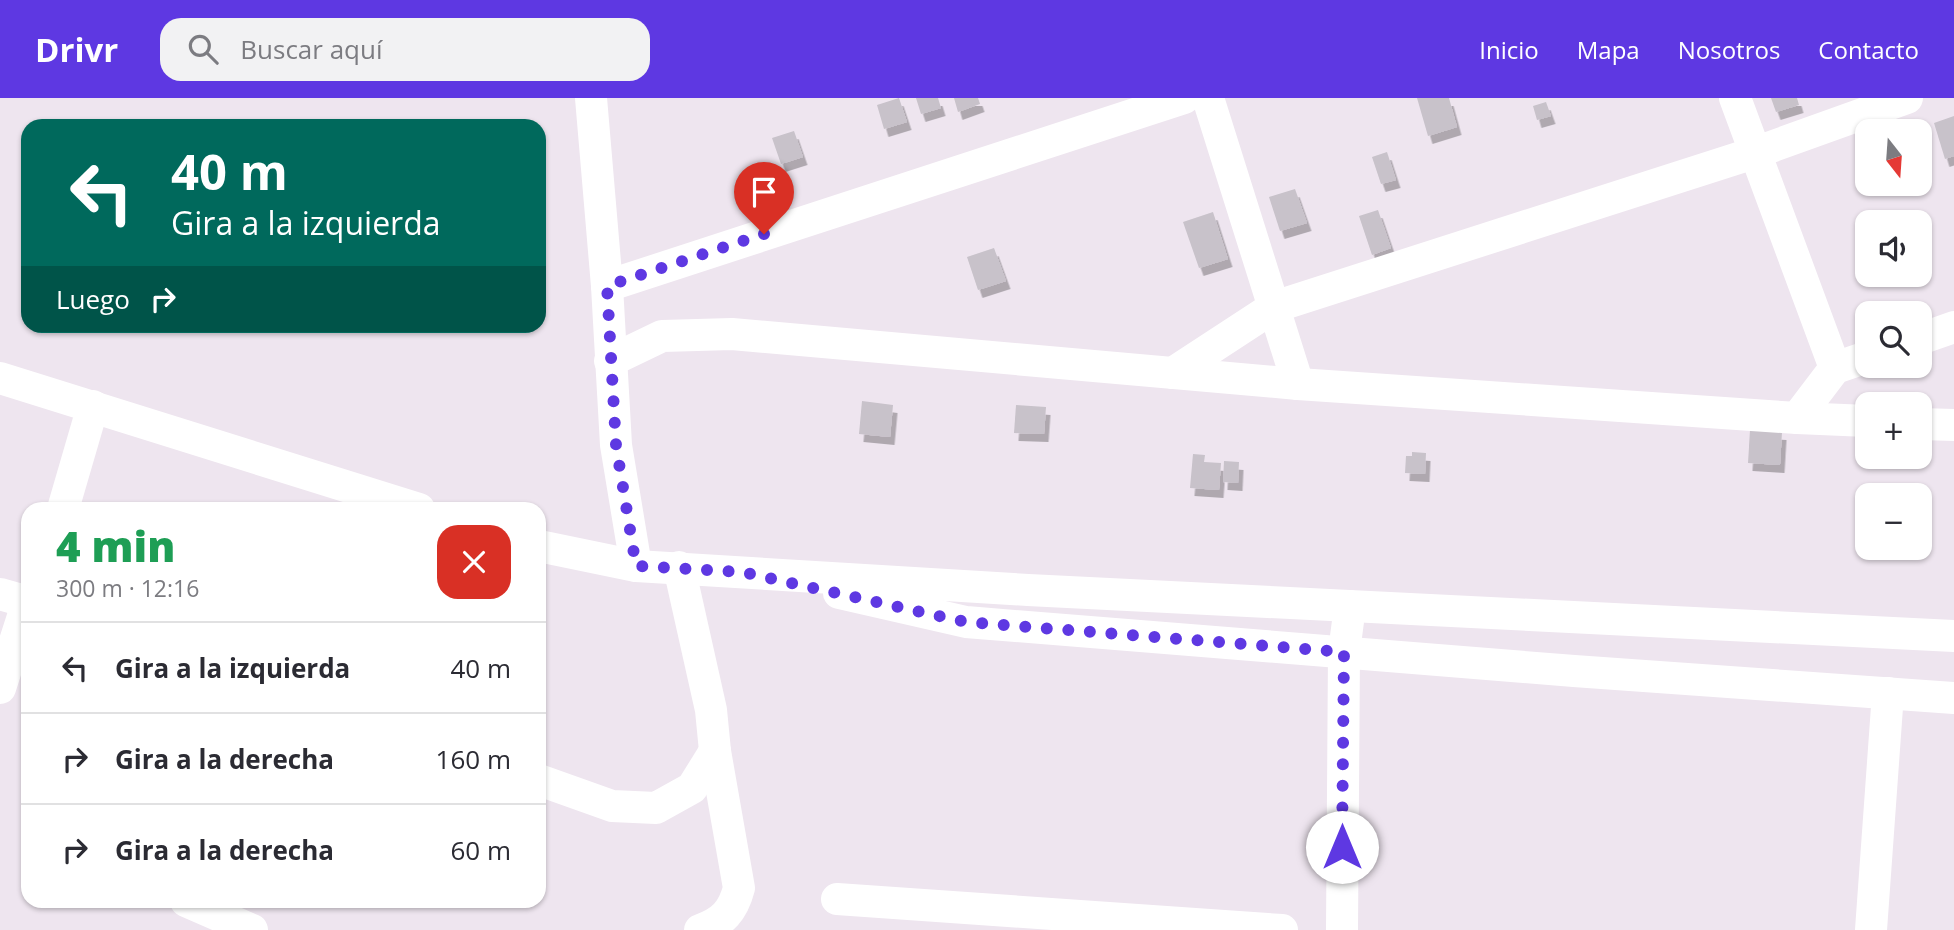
<!DOCTYPE html>
<html lang="es">
<meta charset="utf-8">
<style>
:root{--surface:#fff;--page:#f2f2f3;--text:#2b2b33;--muted:#7c7c81;--line:#e1e1e2;--accent:#5e38e2}
body{margin:0;font-family:"Open Sans",sans-serif;background:var(--page);color:var(--text);height:100vh;display:flex;flex-direction:column;font-size:26px;white-space:nowrap}
*{box-sizing:border-box;margin:0}
p{font-size:23px;color:var(--muted)}
.icon{flex:none;width:38px;height:38px;fill:none;stroke:currentColor;stroke-width:2;stroke-linecap:round;stroke-linejoin:round}
.map{position:relative;flex:1;overflow:hidden}
.drawer{position:absolute;left:21px;top:404px;width:525px;height:406px;display:flex;flex-direction:column;background:var(--surface);border-radius:21px;box-shadow:0 2px 5px #0004}
.drawer>*{flex:none}
.top-card{position:absolute;left:21px;top:21px;width:525px;height:214px;border-radius:21px;box-shadow:0 2px 5px #0004;background:#00695c;color:#fff;overflow:hidden}
.needle{width:46px;rotate:163deg}
.tools{position:absolute;left:1855px;top:21px;display:grid;gap:14px}
.tools a{display:grid;place-items:center;width:77px;height:77px;border-radius:14px;background:var(--surface);box-shadow:0 2px 5px #0004;font-size:35px}
.pin{position:absolute;display:grid;place-items:center;width:60px;height:60px;color:#fff;margin:-72px -30px;border-radius:50% 50% 50% 0;rotate:-45deg;box-shadow:0 0 7px #0007}
.pin .icon{rotate:45deg}
.me{position:absolute;width:77px;margin:-38px;rotate:0deg;stroke-linejoin:round;filter:drop-shadow(0 0 5px #0008)}
.turn{display:flex;align-items:center;gap:24px;height:147px;padding:0 35px;font-size:32px}
.turn .icon{width:91px;height:91px;stroke-width:2.5}
.turn b{display:block;font-size:49px;line-height:60px}
.then{display:flex;align-items:center;height:66px;padding:0 35px;background:#0003;gap:14px;font-size:26px}
.round{display:grid;place-items:center;flex:none;width:74px;height:74px;border-radius:21px;background:var(--page)}
.summary{display:flex;align-items:center;justify-content:space-between;height:119px;padding:0 35px}
h1{font-size:42px;font-weight:800;line-height:52px;color:#1e9e55}
ul{padding:0;list-style:none}
li{display:flex;align-items:center;gap:21px;height:91px;padding:0 35px;border-top:2px solid var(--line)}
li div{flex:1}
li b{display:block;font-size:26px}
li em{font-style:normal}
header{display:flex;align-items:center;gap:42px;box-sizing:border-box;height:98px;padding:0 35px;background:var(--accent);color:#fff}
header strong{font-size:33px}
nav{display:flex;gap:38px;margin-inline-start:auto;font-size:24px}
.search{width:490px;height:63px;background:var(--page);display:flex;align-items:center;gap:18px;box-sizing:border-box;padding:0 24px;border-radius:21px;color:var(--muted);font-size:26px}
.map>svg:first-child{display:block}
.building{fill:#c8c2ca;filter:url(#shadow)}
.lines{fill:none;stroke-linecap:round;stroke-linejoin:round}
.minor{stroke:#fff;stroke-width:32}
.route{stroke:#5e38e2;stroke-width:12;stroke-dasharray:0 21.6}
</style>
<header>
<strong>Drivr</strong>
<div class="search"><svg class="icon" aria-label="search" viewBox="0 0 24 24"><circle cx="10" cy="10" r="6"/><path d="M15 15l6 6"/></svg>Buscar aquí</div>
<nav><a>Inicio</a><a>Mapa</a><a>Nosotros</a><a>Contacto</a></nav>
</header>
<div class="map">
<svg width="1954" height="832" viewBox="0 0 1954 832">
<defs>
<filter id="shadow"><feDropShadow dx="4.5" dy="8" stdDeviation="0" flood-color="#0004"/></filter>
</defs>
<rect width="100%" height="100%" fill="#eee5ef"/>
<g class="building">
<path d="M 899,0 L 907,24 L 884,31 L 877,7 Z"/>
<path d="M 916,0 L 938,0 L 941,10 L 921,16 Z"/>
<path d="M 954,0 L 978,0 L 980,6 L 958,14 Z"/>
<path d="M 1417,0 L 1449,0 L 1457,29 L 1428,38 Z"/>
<path d="M 1771,0 L 1797,0 L 1799,7 L 1776,14 Z"/>
<path d="M 1546,4 L 1551,18 L 1537,22 L 1533,8 Z"/>
<path d="M 1954,18 L 1954,58 L 1945,61 L 1934,25 Z"/>
<path d="M 794,33 L 803,59 L 781,66 L 772,40 Z"/>
<path d="M 1387,54 L 1396,82 L 1381,86 L 1372,59 Z"/>
<path d="M 1295,91 L 1307,125 L 1280,133 L 1269,99 Z"/>
<path d="M 1378,112 L 1391,150 L 1372,157 L 1359,118 Z"/>
<path d="M 1213,114 L 1228,161 L 1199,170 L 1183,124 Z"/>
<path d="M 994,150 L 1006,183 L 978,192 L 967,159 Z"/>
<path d="M 862,303 L 893,307 L 890,339 L 859,336 Z"/>
<path d="M 1016,307 L 1046,309 L 1044,336 L 1014,335 Z"/>
<path d="M 1750,332 L 1782,334 L 1780,367 L 1748,365 Z"/>
<path d="M 1412,354 L 1426,355 L 1425,376 L 1405,375 L 1406,358 L 1412,358 Z"/>
<path d="M 1193,356 L 1205,357 L 1204,364 L 1221,365 L 1219,392 L 1190,390 Z"/>
<path d="M 1224,363 L 1239,364 L 1238,385 L 1223,384 Z"/>
</g>
<g class="lines">
<g class="minor">
<path d="M 591,0 L 607,188 L 616,347 L 636,468"/>
<path d="M 1208,0 L 1298,286"/>
<path d="M 1735,0 L 1835,270"/>
<path d="M 607,188 L 1184,0"/>
<path d="M 1920,241 L 1954,229"/>
<path d="M 610,263 L 662,238 L 732,236 L 1298,286 L 1797,320 L 1835,270 L 1867,259"/>
<path d="M 1173,275 L 1274,209 L 1754,55 L 1907,0"/>
<path d="M 0,280 L 419,411"/>
<path d="M 1797,320 L 1867,323"/>
<path d="M 1920,326 L 1954,327"/>
<path d="M 63,411 L 93,308"/>
<path d="M 539,448 L 636,468 L 1028,492 L 1954,538"/>
<path d="M 679,469 L 711,612 L 715,653 L 739,790 C 733,813 723,824 700,832"/>
<path d="M 839,495 L 966,524 L 1574,573 L 1954,600"/>
<path d="M 0,496 L 28,504"/>
<path d="M 0,590 L 28,503"/>
<path d="M 539,682 L 612,708 L 656,710 L 692,690 L 715,653"/>
<path d="M 837,801 L 1282,832"/>
<path d="M 186,803 L 252,832"/>
<path d="M 1342,832 L 1344,554 L 1350,508"/>
<path d="M 1871,832 L 1888,595"/>
</g>
</g>
<g class="lines">
<path class="route" d="M 764,136 L 607,188 L 616,347 L 636,468 L 742,474 L 966,524 L 1344,554 L 1342,749"/>
</g>
</svg>
<div class="tools">
<a><svg class="needle" viewBox="-14 -14 28 28"><path d="M0-13l5 13h-10z" fill="#e53935"/><path d="M0 13l5-13h-10z" fill="#7c7c81"/></svg></a>
<a><svg class="icon" aria-label="sound" viewBox="0 0 24 24"><path d="M4 9h4l5-4v14l-5-4H4zM17 9q2 3 0 6"/></svg></a>
<a><svg class="icon" aria-label="search" viewBox="0 0 24 24"><circle cx="10" cy="10" r="6"/><path d="M15 15l6 6"/></svg></a>
<a>+</a>
<a>−</a>
</div>
<div class="pin" style="left:764px;top:136px;background:#d93025"><svg class="icon" aria-label="arrive" viewBox="0 0 24 24"><path d="M6 21V4h12l-3 4 3 4H6"/></svg></div>
<svg class="me" style="left:1342px;top:749px" viewBox="-20 -20 40 40"><circle r="19" fill="#fff"/><path d="M0-13L10 11 0 6-10 11z" fill="#5e38e2"/></svg>
<div class="top-card">
<div class="turn"><svg class="icon" aria-label="left" viewBox="0 0 24 24"><path d="M17 20v-9H6M10 6l-5 5 5 5"/></svg><div><b>40 m</b>Gira a la izquierda</div></div>
<div class="then">Luego<svg class="icon" aria-label="right" viewBox="0 0 24 24"><path d="M7 20v-9h11M14 6l5 5-5 5"/></svg></div>
</div>
<section class="drawer">
<div class="summary"><div><h1>4 min</h1><p>300 m · 12:16</p></div><a class="round" style="background:#d93025;color:#fff"><svg class="icon" aria-label="close" viewBox="0 0 24 24"><path d="M6 6l12 12M18 6L6 18"/></svg></a></div>
<ul>
<li><svg class="icon" aria-label="left" viewBox="0 0 24 24"><path d="M17 20v-9H6M10 6l-5 5 5 5"/></svg><div><b>Gira a la izquierda</b></div><em>40 m</em></li>
<li><svg class="icon" aria-label="right" viewBox="0 0 24 24"><path d="M7 20v-9h11M14 6l5 5-5 5"/></svg><div><b>Gira a la derecha</b></div><em>160 m</em></li>
<li><svg class="icon" aria-label="right" viewBox="0 0 24 24"><path d="M7 20v-9h11M14 6l5 5-5 5"/></svg><div><b>Gira a la derecha</b></div><em>60 m</em></li>
</ul>
</section>
</div>
